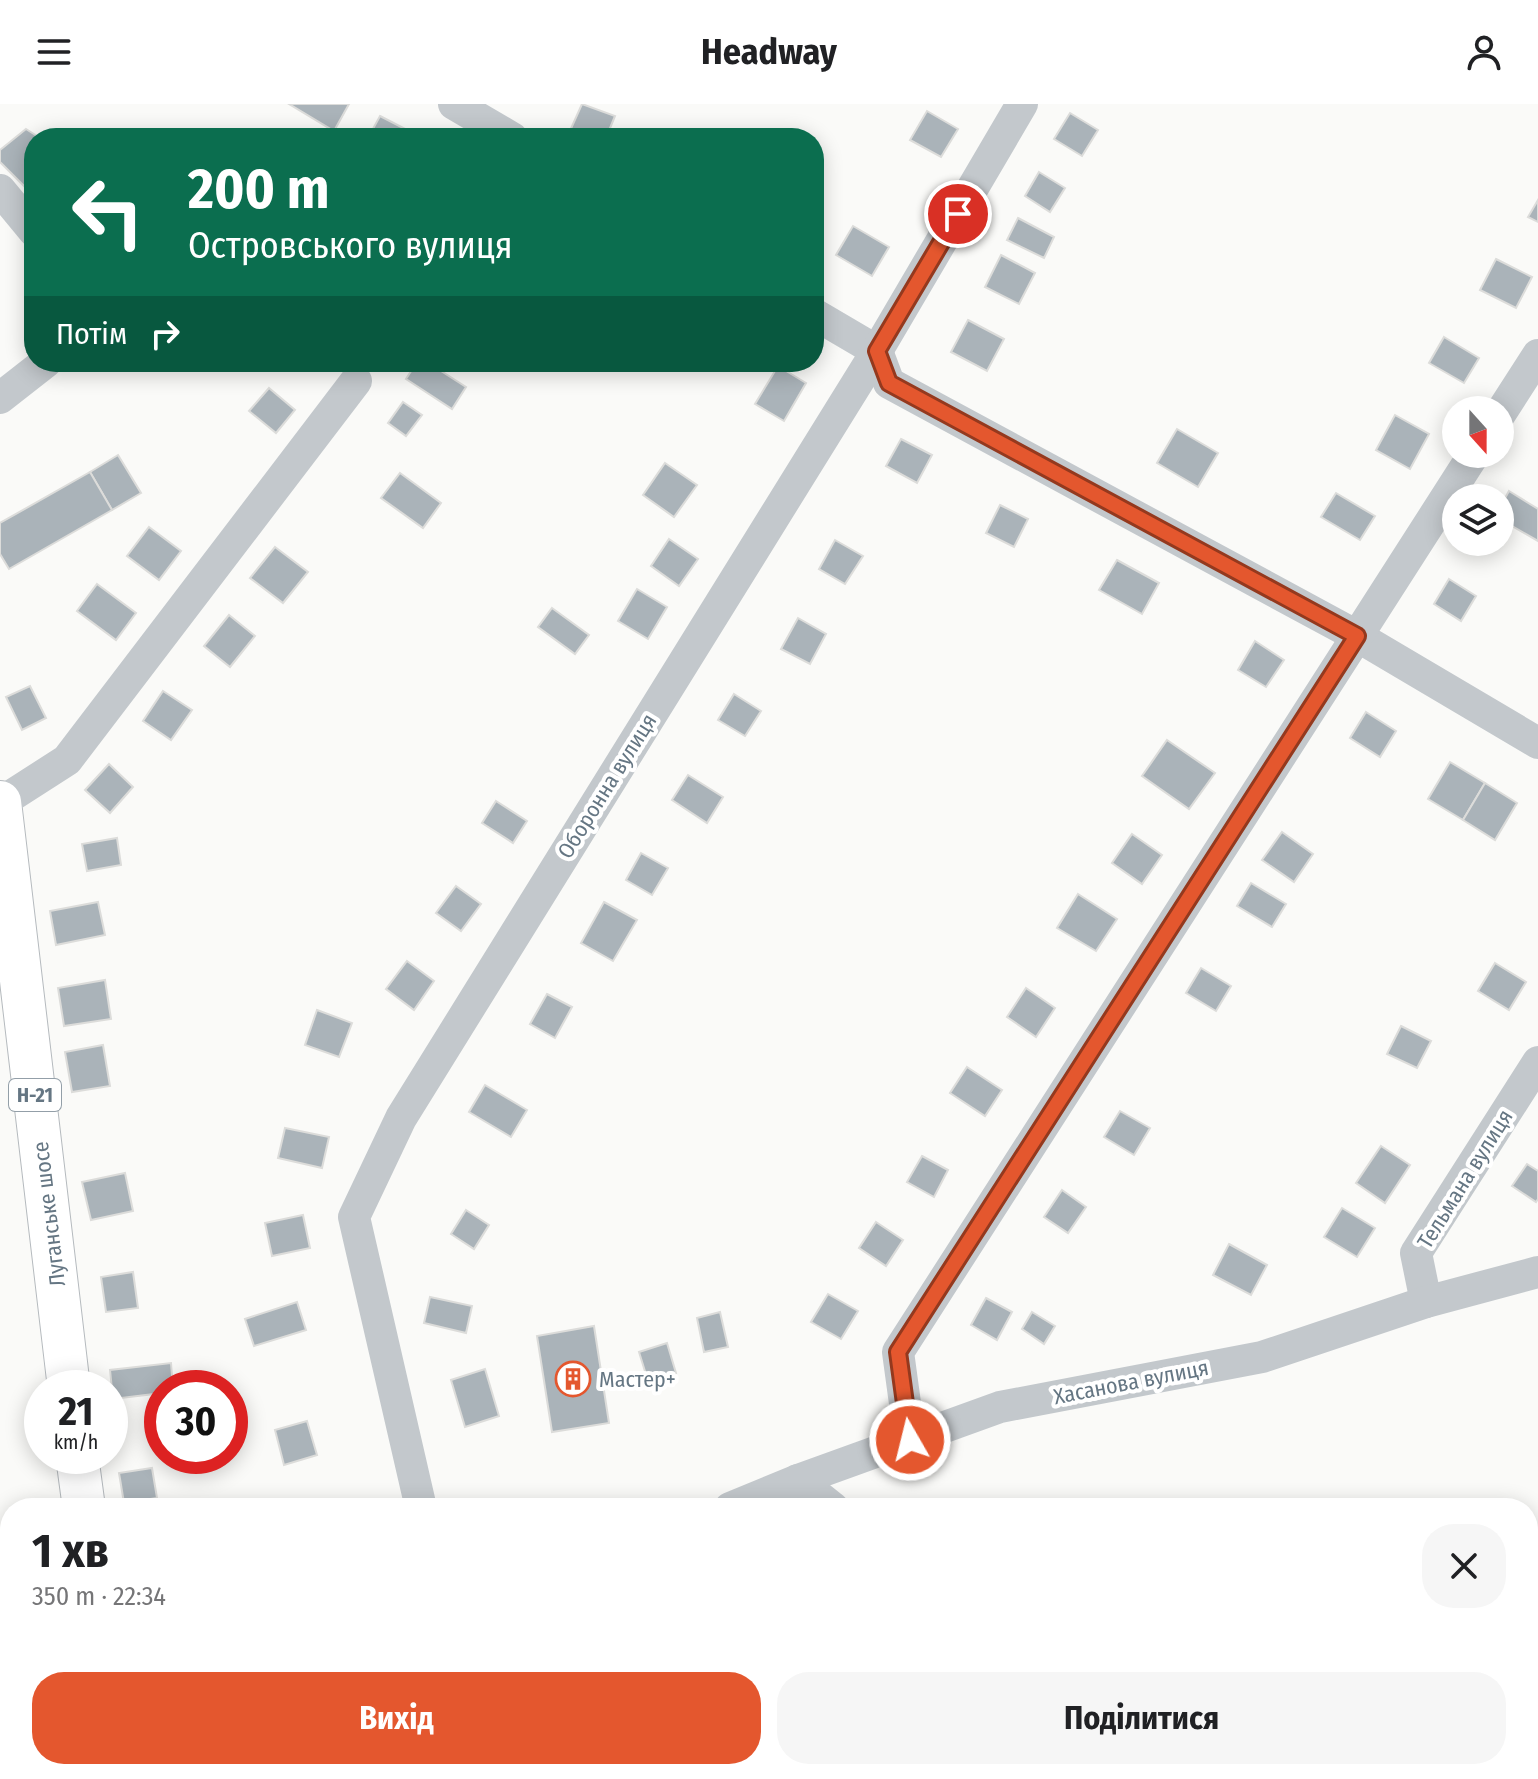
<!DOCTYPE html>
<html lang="uk">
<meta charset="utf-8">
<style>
:root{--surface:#fff;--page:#f6f6f6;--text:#202124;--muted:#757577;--accent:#e4572e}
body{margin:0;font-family:"Fira Sans Condensed",sans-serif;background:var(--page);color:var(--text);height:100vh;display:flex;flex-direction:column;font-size:30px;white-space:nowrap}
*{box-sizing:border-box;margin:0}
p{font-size:26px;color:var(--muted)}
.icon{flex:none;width:44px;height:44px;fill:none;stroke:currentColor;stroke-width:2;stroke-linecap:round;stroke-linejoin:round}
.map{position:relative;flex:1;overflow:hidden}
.sheet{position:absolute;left:0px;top:1394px;width:1538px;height:282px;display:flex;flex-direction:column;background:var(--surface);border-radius:32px 32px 0 0;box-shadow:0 4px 20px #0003}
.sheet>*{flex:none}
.hud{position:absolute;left:24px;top:24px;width:800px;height:244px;border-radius:32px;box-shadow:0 4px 20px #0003;background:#0b6e4f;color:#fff;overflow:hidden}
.needle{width:52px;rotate:159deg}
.buttons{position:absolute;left:1442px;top:292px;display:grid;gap:16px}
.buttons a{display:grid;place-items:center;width:72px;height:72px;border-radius:50%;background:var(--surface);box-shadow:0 4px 20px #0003;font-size:40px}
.speed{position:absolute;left:24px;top:1266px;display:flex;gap:16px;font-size:40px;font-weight:700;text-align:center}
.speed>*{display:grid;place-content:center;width:104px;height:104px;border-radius:50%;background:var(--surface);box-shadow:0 4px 20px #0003;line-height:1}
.speed small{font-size:20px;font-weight:400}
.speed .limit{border:12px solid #d22;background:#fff;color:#111}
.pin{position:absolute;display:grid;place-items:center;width:68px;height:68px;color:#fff;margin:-34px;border:4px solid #fff;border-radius:50%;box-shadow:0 2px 8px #0007}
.me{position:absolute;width:88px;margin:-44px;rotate:352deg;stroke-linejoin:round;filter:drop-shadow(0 0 6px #0008)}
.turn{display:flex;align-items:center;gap:28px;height:168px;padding:0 32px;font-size:36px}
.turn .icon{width:104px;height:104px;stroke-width:2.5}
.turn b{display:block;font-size:56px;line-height:68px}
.then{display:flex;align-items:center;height:76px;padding:0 32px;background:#0003;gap:16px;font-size:30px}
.round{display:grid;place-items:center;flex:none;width:84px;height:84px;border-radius:32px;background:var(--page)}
.head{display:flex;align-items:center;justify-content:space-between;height:136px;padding:0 32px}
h1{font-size:48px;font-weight:700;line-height:60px}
.action{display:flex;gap:16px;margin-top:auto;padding:16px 32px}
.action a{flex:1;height:92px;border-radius:32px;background:var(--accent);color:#fff;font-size:32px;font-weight:700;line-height:92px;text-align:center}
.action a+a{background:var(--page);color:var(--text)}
header{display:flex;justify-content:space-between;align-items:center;height:104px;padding:0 32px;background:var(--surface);font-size:36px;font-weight:700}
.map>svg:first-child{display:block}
.green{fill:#dadfd7}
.building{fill:#aab3b9;stroke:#dcdcda;stroke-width:2}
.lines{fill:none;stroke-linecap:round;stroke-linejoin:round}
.major-casing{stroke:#b5babe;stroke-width:44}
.minor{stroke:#c3c8cc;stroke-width:32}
.major{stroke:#fff;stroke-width:42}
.route-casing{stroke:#94391e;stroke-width:20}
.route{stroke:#e4572e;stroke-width:14}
.labels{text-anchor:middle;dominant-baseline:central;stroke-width:8;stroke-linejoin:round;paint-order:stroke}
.shield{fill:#fff;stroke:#939fa8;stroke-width:2}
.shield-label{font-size:20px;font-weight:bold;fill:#657683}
.street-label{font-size:22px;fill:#657683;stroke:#fff}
.poi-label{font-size:22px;fill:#657683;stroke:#fff;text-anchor:start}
</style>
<header><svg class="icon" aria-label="menu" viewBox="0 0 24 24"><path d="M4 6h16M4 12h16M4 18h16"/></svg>Headway<svg class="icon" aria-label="person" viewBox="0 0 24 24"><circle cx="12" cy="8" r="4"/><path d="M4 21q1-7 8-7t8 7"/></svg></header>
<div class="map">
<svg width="1538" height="1675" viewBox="0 0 1538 1675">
<rect width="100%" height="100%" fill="#fafaf8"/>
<path class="green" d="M 0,1512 L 10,1513 L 10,1560 L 0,1562 Z"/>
<g class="building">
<path d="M 289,0 L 349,0 L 334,27 Z"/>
<path d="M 582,0 L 615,12 L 606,34 L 580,34 L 569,29 Z"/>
<path d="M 927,7 L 958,25 L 941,53 L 910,36 Z"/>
<path d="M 1070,9 L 1098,26 L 1082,52 L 1054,35 Z"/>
<path d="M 380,12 L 413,29 L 411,34 L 368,34 Z"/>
<path d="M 26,25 L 40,34 L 34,34 L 34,92 L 0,58 L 0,46 Z"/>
<path d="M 1039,68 L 1065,84 L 1050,108 L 1025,92 Z"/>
<path d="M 1538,96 L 1538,118 L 1528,113 Z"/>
<path d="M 1018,114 L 1054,133 L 1044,154 L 1007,136 Z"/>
<path d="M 853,122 L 889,143 L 872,172 L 836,151 Z"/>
<path d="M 1001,151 L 1035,169 L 1019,200 L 985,183 Z"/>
<path d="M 1496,155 L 1532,173 L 1516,204 L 1480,186 Z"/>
<path d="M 968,216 L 1004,235 L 987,267 L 951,248 Z"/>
<path d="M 1444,233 L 1479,254 L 1464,279 L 1429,259 Z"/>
<path d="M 417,258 L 427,258 L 466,283 L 452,305 L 406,275 Z"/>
<path d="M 778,262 L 806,279 L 784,317 L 755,300 Z"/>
<path d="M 269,284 L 295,306 L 276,329 L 249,307 Z"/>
<path d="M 403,298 L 422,311 L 406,332 L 388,319 Z"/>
<path d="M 1395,311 L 1429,330 L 1410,365 L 1376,346 Z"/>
<path d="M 1177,325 L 1218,349 L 1198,383 L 1157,359 Z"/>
<path d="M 901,335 L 932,351 L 917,379 L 886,362 Z"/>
<path d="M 118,351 L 141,389 L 112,406 L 90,368 Z"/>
<path d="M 665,359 L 697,381 L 674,413 L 643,391 Z"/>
<path d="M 90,368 L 112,406 L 9,465 L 0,450 L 0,419 Z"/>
<path d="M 400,369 L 441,399 L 423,424 L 381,394 Z"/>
<path d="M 1509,387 L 1538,405 L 1538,437 L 1500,415 L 1500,403 Z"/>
<path d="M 1336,389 L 1375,412 L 1360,436 L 1321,413 Z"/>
<path d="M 1000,401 L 1028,415 L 1014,443 L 986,429 Z"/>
<path d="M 149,423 L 181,447 L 159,476 L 127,452 Z"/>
<path d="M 669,435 L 698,455 L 679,482 L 651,462 Z"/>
<path d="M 835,436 L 863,452 L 845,480 L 819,465 Z"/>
<path d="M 275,443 L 308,468 L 283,499 L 250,474 Z"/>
<path d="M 1117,456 L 1159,479 L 1142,510 L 1099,486 Z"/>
<path d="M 1449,475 L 1476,492 L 1461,517 L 1434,500 Z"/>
<path d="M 97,480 L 136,509 L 116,536 L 77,507 Z"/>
<path d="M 637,485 L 667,503 L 648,535 L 618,517 Z"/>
<path d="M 552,504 L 589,531 L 575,550 L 538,523 Z"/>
<path d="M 229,511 L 255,532 L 230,563 L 204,542 Z"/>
<path d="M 798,514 L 826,530 L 810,560 L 781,545 Z"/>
<path d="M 1255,537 L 1284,556 L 1266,583 L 1238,566 Z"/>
<path d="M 30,582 L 46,614 L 22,626 L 6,593 Z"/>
<path d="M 163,587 L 192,606 L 171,636 L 143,617 Z"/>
<path d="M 734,590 L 761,607 L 745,632 L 718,616 Z"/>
<path d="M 1366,608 L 1396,627 L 1380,653 L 1350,634 Z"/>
<path d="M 1167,636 L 1215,669 L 1189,705 L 1142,672 Z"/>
<path d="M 1450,658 L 1485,679 L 1463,716 L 1428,695 Z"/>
<path d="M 109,660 L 133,683 L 110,709 L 85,686 Z"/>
<path d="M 688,671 L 723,693 L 707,719 L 672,696 Z"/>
<path d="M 1485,679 L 1517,699 L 1495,736 L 1463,716 Z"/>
<path d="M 496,697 L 527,717 L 513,739 L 482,719 Z"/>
<path d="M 1282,728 L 1313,750 L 1294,778 L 1262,756 Z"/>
<path d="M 1132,730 L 1162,751 L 1142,780 L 1112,759 Z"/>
<path d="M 117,734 L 121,761 L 87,767 L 82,740 Z"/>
<path d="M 641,749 L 668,764 L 652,791 L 626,776 Z"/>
<path d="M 1251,779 L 1286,800 L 1272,823 L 1237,802 Z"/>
<path d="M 456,782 L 481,800 L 461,827 L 436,809 Z"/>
<path d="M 1078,790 L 1117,815 L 1096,847 L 1057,824 Z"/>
<path d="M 98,798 L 105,831 L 56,841 L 50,807 Z"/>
<path d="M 604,798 L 637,816 L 613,857 L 581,839 Z"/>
<path d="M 407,857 L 434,877 L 414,906 L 386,885 Z"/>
<path d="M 1495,859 L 1526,878 L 1509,906 L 1478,887 Z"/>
<path d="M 1201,864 L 1231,882 L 1216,907 L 1186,889 Z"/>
<path d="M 105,876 L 111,915 L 64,922 L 58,884 Z"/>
<path d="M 1026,884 L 1055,904 L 1036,933 L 1007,913 Z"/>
<path d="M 547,890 L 572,903 L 555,934 L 530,920 Z"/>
<path d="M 317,906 L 352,919 L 339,953 L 305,941 Z"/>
<path d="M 1401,922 L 1431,937 L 1417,964 L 1387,950 Z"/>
<path d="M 103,941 L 110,982 L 72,988 L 65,948 Z"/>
<path d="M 967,963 L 1002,986 L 985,1012 L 950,989 Z"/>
<path d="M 485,981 L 527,1006 L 511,1033 L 469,1008 Z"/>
<path d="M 1120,1007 L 1150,1024 L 1134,1051 L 1104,1033 Z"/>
<path d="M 285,1024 L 329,1033 L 322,1064 L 278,1054 Z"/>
<path d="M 1381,1042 L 1410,1061 L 1385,1099 L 1356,1079 Z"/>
<path d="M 922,1052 L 948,1066 L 934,1093 L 907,1078 Z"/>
<path d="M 1527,1060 L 1538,1067 L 1538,1095 L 1536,1098 L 1512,1082 Z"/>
<path d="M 125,1069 L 133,1107 L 91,1116 L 82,1078 Z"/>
<path d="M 1062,1086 L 1086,1103 L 1068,1129 L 1044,1113 Z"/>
<path d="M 1342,1104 L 1375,1124 L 1357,1153 L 1324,1133 Z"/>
<path d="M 466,1106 L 489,1121 L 474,1145 L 451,1130 Z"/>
<path d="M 303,1111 L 310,1144 L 272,1152 L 265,1119 Z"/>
<path d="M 876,1118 L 903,1136 L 886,1162 L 859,1144 Z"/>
<path d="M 1229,1140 L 1267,1161 L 1251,1191 L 1213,1171 Z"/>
<path d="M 133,1168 L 138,1204 L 106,1208 L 101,1173 Z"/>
<path d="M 828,1190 L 858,1207 L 841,1235 L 811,1218 Z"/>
<path d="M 430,1193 L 472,1202 L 466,1229 L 424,1219 Z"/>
<path d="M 986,1194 L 1012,1208 L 997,1236 L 971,1221 Z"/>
<path d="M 297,1198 L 306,1226 L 254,1242 L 245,1215 Z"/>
<path d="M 720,1208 L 728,1243 L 704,1248 L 697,1214 Z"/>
<path d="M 1032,1208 L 1055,1222 L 1044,1240 L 1022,1225 Z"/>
<path d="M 594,1222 L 609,1319 L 552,1328 L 537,1232 Z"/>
<path d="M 667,1239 L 676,1269 L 648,1277 L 639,1248 Z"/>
<path d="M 171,1259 L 173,1284 L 162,1284 L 162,1289 L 113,1295 L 110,1266 Z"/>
<path d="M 485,1265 L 499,1312 L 465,1323 L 451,1276 Z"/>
<path d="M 307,1317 L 317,1351 L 284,1361 L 275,1326 Z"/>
<path d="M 152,1364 L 157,1394 L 124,1399 L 119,1369 Z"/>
<path d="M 10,1617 L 10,1666 L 52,1666 L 54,1675 L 0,1675 L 0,1619 Z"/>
<path d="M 1538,1639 L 1538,1675 L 1486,1675 L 1483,1666 L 1528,1666 L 1528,1642 Z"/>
<path d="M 1229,1666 L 1328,1666 L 1333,1675 L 1223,1675 Z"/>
<path d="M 1328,1666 L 1388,1666 L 1366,1675 L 1333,1675 Z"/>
</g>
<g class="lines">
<g class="major-casing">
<g id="major">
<path d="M 0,698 L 69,1284"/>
<path d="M 77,1352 L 84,1404"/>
<path d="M 139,1666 L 142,1675"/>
</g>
</g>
<g class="minor">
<path d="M 454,0 L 512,34"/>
<path d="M 0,86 L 34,127"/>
<path d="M 814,210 L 877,247 L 889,279 L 1357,532 L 1538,639"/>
<path d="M 0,294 L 46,258"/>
<path d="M 1500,310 L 1538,251"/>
<path d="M 0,699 L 67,656 L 356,277"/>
<path d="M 1426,1198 L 1416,1149 L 1538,958"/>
<path d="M 910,1336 L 898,1248 L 1474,350"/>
<path d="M 798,1376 L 833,1404"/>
<path d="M 421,1404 L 354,1113 L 401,1014 L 877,247 L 1022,0"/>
<path d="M 730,1404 L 798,1376 L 1000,1303 L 1262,1253 L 1426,1198 L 1538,1168"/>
<path d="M 0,1491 L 10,1488"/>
<path d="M 0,1575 L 10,1572"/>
<path d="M 231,1666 L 234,1675"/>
<path d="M 425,1666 L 428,1675"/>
<path d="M 1006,1666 L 1009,1675"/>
</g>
<use href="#major" class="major"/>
</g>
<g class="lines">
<g class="route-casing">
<path id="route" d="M 910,1336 L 898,1248 L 1357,532 L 889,279 L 877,247 L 958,110"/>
</g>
<use href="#route" class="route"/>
</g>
<defs>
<g id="building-ring" transform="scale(1.8)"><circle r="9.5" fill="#fff" stroke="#e4572e" stroke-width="1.5"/><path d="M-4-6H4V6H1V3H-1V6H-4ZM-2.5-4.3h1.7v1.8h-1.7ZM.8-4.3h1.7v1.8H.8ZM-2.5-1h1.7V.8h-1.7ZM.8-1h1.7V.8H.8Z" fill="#e4572e"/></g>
</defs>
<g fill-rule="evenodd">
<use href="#building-ring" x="573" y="1275"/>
</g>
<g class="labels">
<rect class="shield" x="9" y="975" width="52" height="32" rx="6"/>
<g class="shield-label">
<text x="35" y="991">Н-21</text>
</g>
<g class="street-label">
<text transform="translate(607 682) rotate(-58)">Оборонна вулиця</text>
<text transform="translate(1465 1075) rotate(-58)">Тельмана вулиця</text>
<text transform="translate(49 1110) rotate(-97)">Луганське шосе</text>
<text transform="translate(1131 1278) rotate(-11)">Хасанова вулиця</text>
</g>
<g class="poi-label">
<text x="599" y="1275">Мастер+</text>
</g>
</g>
</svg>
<div class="buttons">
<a><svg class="needle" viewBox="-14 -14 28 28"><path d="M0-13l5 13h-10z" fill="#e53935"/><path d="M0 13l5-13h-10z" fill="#757577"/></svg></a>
<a><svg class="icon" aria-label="layers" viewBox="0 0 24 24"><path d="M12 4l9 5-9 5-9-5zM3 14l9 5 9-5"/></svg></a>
</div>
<div class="speed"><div>21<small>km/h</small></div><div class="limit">30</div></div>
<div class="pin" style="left:958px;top:110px;background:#d93025"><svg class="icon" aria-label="arrive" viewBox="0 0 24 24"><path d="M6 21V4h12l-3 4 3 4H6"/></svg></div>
<svg class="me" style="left:910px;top:1336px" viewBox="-20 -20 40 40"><circle r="17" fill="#e4572e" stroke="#fff" stroke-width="3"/><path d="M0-11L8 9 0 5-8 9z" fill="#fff"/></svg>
<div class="hud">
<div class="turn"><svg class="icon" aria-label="left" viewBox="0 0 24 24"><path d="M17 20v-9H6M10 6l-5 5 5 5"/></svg><div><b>200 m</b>Островського вулиця</div></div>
<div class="then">Потім<svg class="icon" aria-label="right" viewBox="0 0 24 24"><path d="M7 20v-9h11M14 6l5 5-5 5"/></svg></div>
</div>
<section class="sheet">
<div class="head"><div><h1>1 хв</h1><p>350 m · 22:34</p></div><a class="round"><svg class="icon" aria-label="close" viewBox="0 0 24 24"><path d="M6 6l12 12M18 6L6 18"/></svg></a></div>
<div class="action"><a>Вихід</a><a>Поділитися</a></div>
</section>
</div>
